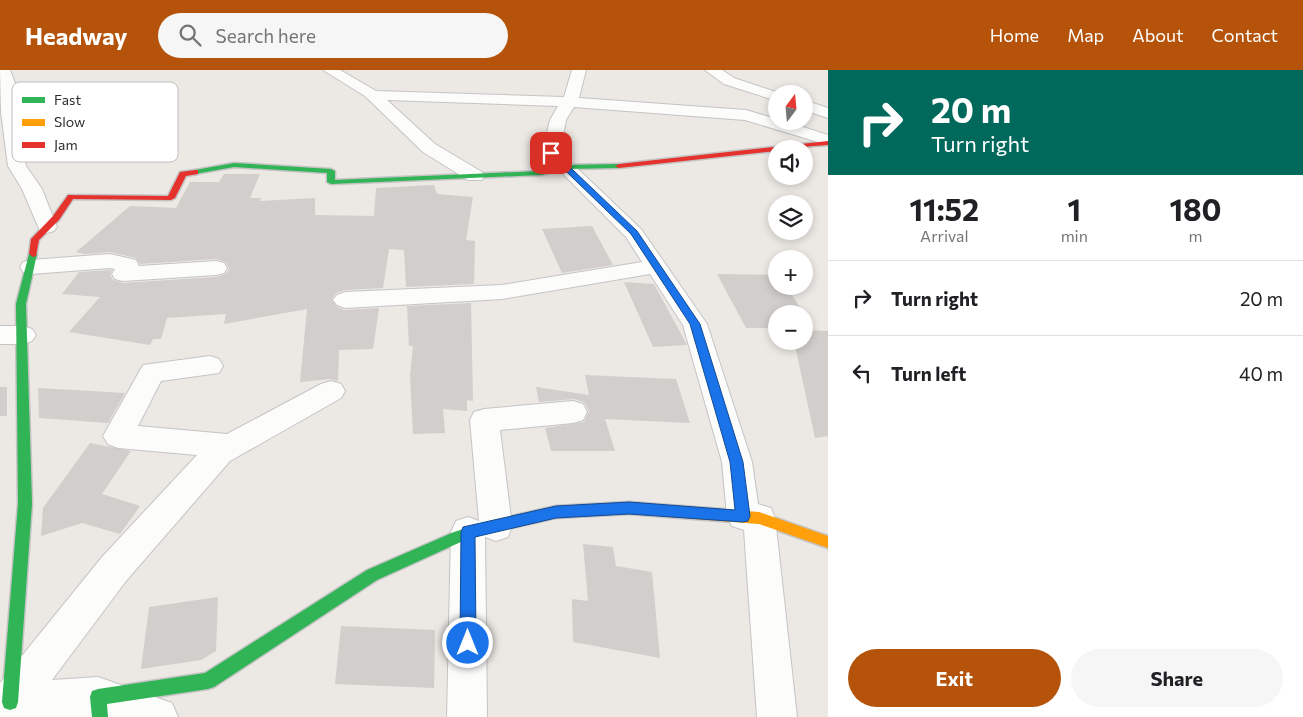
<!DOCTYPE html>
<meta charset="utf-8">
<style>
:root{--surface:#fff;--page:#f6f6f6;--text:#202124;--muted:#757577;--line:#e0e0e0;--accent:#b45309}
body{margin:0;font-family:Commissioner,sans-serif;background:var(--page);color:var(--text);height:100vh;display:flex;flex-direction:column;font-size:19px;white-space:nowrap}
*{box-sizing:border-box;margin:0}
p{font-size:16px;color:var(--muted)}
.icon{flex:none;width:28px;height:28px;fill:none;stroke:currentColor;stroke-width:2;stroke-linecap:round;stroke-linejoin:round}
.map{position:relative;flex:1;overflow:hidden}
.panel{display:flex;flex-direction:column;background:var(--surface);width:475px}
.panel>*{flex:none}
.hud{background:#00695c;color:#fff;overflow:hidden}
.needle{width:32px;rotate:16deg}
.controls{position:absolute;left:768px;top:15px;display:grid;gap:10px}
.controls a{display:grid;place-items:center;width:45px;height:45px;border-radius:50%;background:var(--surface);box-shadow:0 2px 8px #0003;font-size:25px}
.pin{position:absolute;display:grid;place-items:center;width:42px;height:42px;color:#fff;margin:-21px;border-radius:10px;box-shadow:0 2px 8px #0006}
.me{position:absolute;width:55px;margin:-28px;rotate:0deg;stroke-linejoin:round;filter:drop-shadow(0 0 4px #0008)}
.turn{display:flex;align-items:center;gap:18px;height:105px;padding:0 20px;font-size:22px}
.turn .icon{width:65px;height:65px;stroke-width:2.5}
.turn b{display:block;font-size:35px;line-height:42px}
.eta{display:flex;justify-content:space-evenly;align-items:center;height:85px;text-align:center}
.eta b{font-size:30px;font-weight:700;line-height:35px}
.action{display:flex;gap:10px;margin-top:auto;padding:10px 20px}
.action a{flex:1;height:58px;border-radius:30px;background:var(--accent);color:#fff;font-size:20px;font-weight:700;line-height:58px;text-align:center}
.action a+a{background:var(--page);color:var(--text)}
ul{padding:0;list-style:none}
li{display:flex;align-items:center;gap:15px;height:75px;padding:0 20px;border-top:1px solid var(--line)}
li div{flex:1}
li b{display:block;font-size:19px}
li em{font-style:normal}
header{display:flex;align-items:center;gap:30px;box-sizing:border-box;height:70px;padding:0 25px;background:var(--accent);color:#fff}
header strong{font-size:24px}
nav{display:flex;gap:28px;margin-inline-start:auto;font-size:18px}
.search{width:350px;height:45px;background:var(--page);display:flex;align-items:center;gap:12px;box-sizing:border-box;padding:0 18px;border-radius:28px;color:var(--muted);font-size:19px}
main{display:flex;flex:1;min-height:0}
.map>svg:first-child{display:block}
.building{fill:#d1cecb}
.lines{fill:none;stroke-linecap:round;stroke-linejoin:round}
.street-casing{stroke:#c5c4c5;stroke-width:2}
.fast-casing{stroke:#c5c4c5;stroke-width:3}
.slow-casing{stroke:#c5c4c5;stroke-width:3}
.jam-casing{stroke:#c5c4c5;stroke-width:3}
.street{fill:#fcfcfb;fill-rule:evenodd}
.fast{fill:#30b455;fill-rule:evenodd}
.slow{fill:#ff9f0a;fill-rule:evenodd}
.jam{fill:#e5322d;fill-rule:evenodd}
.route{fill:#1a73e8;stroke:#114b97}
.key{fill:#fff;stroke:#c0c0c0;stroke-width:1}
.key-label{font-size:14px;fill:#2e2e2e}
</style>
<header>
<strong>Headway</strong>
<div class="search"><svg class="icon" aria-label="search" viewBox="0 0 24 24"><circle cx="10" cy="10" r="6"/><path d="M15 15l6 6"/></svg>Search here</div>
<nav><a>Home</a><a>Map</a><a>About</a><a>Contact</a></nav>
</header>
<main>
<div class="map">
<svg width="828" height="647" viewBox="0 0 828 647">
<rect width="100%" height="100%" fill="#ece8e4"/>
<g class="building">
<path d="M 224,104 L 260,104 L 250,128 L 261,128 L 260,131 L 315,128 L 315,145 L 374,146 L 376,118 L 434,115 L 437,124 L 473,127 L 466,170 L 475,171 L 474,214 L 406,217 L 404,180 L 389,179 L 383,218 L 345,220 L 336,223 L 332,229 L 336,236 L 344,240 L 379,238 L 373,279 L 339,280 L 338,311 L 330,309 L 300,312 L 307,239 L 224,254 L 226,244 L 167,248 L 161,269 L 153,269 L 150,275 L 69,262 L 100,227 L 62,224 L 79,202 L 112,200 L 110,205 L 113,210 L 123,213 L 216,207 L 226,204 L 229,199 L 226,192 L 216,189 L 140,194 L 136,188 L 110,182 L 85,184 L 76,182 L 130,136 L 176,138 L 190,112 L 219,112 Z"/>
<path d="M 592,156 L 613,195 L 562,203 L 542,159 Z"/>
<path d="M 717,204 L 776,205 L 776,216 L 786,216 L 814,259 L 804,258 L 804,244 L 776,244 L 776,258 L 746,258 Z"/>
<path d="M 624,212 L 654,214 L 687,275 L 653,277 Z"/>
<path d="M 471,233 L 473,331 L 467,330 L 467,341 L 443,339 L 445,363 L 413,364 L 410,306 L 413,276 L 409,276 L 407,236 Z"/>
<path d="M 804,260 L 828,261 L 828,366 L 815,368 L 794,271 L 804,271 Z"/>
<path d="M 585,305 L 676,309 L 690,353 L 605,349 L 615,381 L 551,381 L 545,358 L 584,352 L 589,341 L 584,332 L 574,329 L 539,332 L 536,317 L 589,325 Z"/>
<rect x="0" y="317" width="7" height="29"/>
<path d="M 38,318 L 125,323 L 108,353 L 39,348 Z"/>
<path d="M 90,373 L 131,381 L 102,424 L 140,436 L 120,464 L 82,453 L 41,466 L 43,438 Z"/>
<path d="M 583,474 L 613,477 L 616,496 L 652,502 L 660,588 L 573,572 L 572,529 L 588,531 Z"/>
<path d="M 218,527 L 216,581 L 201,590 L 141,599 L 149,537 Z"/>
<path d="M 341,556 L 435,560 L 434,618 L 335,614 Z"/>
</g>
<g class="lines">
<g class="street-casing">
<g id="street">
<path d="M 0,0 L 10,0 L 16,16 L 17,42 L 26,96 L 42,119 L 57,157 L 54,161 L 47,163 L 40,161 L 22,119 L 8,96 L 1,42 Z"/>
<path d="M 323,0 L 340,0 L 376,21 L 564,27 L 572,0 L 586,0 L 579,28 L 746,40 L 776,49 L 776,51 L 784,51 L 828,65 L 828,75 L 745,50 L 574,37 L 566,50 L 560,82 L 641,159 L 707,254 L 752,392 L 758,434 L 771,438 L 775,448 L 797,647 L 757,647 L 744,460 L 732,456 L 727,446 L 722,392 L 683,255 L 650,204 L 502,229 L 345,238 L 337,235 L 333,230 L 337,225 L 345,222 L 502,215 L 642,192 L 626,167 L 542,83 L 550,50 L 558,36 L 387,30 L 435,74 L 482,102 L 484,106 L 482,110 L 468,110 L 423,82 L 365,26 Z"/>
<path d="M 705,0 L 722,0 L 734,8 L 782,24 L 776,24 L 776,31 L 771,29 L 724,14 Z"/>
<path d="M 804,30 L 828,38 L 828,48 L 804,40 Z"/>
<path d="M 110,184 L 136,190 L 139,196 L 216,191 L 224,193 L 227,198 L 224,203 L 216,205 L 123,211 L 115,209 L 112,204 L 115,199 L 110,198 L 31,204 L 23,202 L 20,197 L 23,192 L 31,190 Z"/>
<path d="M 0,256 L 23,256 L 32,259 L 36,265 L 32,271 L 23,274 L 0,274 Z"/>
<path d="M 210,286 L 219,289 L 223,296 L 219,303 L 161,311 L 138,356 L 227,364 L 321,314 L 331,311 L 341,314 L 345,321 L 341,328 L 230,391 L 126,511 L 52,610 L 98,607 L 172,633 L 178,647 L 0,647 L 0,613 L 102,487 L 197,385 L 118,378 L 108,374 L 103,366 L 143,295 Z"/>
<path d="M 573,331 L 583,334 L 587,342 L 583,350 L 573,353 L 500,360 L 512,456 L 508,467 L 496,471 L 485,467 L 487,647 L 447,647 L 451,462 L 456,451 L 468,447 L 479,451 L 470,350 L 474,342 L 484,339 Z"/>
</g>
</g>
<g class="fast-casing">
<g id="fast">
<path d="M 234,93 L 331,99 L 335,101 L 335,110 L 541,101 L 565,95 L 619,94 L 623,96 L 619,98 L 565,99 L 541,105 L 331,114 L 327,112 L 327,103 L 234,97 L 195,104 L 191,102 L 195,100 Z"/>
<path d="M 33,181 L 37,184 L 26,234 L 32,434 L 18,632 L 16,638 L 10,640 L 4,638 L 2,632 L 18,434 L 16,234 L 29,184 Z"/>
<path d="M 489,451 L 494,453 L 496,457 L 494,461 L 463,471 L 377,510 L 214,617 L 208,619 L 107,634 L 108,647 L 92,647 L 90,627 L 92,621 L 98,619 L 205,603 L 367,500 L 454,462 Z"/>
</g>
</g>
<g class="slow-casing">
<path id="slow" d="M 629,432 L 759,442 L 828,466 L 828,478 L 759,454 L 629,444 L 556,448 L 489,463 L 484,461 L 482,457 L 484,453 L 489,451 L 556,436 Z"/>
</g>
<g class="jam-casing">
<g id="jam">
<path d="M 828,71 L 828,75 L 776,79 L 776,81 L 619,98 L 615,96 L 619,94 Z"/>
<path d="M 195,100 L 198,100 L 198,104 L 186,106 L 175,128 L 171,130 L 73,129 L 59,150 L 39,170 L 36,186 L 33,187 L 29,184 L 31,169 L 53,146 L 68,125 L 168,126 L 180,102 Z"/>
</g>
</g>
<use href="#street" class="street"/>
<use href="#fast" class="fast"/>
<use href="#slow" class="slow"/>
<use href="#jam" class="jam"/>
</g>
<path class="route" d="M 548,81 L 553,81 L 637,161 L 700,254 L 743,392 L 750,446 L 748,451 L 743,452 L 629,444 L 556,448 L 475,467 L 476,573 L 473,579 L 468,581 L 462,579 L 460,573 L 461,462 L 463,457 L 556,436 L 629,432 L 735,440 L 730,392 L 690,254 L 631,164 L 548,84 Z"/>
<rect x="12" y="12" width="166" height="80" rx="8" class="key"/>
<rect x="22" y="27" width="23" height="6" fill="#30b455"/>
<rect x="22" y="49" width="23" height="7" fill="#ff9f0a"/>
<rect x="22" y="72" width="23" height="6" fill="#e5322d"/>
<g class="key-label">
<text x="54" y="35">Fast</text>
<text x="54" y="57">Slow</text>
<text x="54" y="80">Jam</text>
</g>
</svg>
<div class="controls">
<a><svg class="needle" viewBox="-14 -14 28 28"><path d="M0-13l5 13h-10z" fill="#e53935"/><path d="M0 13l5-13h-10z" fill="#757577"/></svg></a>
<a><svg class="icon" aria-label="sound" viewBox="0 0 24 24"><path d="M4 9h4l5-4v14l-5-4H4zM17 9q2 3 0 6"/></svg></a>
<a><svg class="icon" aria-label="layers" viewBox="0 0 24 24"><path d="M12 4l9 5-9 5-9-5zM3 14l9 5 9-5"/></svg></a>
<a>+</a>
<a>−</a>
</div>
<div class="pin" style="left:551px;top:83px;background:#d93025"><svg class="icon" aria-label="arrive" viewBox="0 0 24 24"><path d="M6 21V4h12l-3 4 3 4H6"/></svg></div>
<svg class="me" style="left:468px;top:573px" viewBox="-20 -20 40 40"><circle r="17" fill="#1a73e8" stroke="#fff" stroke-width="3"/><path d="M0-11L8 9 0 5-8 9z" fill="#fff"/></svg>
</div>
<section class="panel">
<div class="hud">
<div class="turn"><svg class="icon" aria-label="right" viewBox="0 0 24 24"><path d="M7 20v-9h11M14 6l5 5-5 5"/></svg><div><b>20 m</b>Turn right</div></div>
</div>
<div class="eta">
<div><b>11:52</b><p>Arrival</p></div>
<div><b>1</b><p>min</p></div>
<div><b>180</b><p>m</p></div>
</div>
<ul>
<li><svg class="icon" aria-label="right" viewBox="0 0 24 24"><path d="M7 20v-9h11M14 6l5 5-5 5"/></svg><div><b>Turn right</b></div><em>20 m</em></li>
<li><svg class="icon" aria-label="left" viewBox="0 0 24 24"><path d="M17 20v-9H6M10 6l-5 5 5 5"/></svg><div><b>Turn left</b></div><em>40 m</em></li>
</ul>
<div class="action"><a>Exit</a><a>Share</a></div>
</section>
</main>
